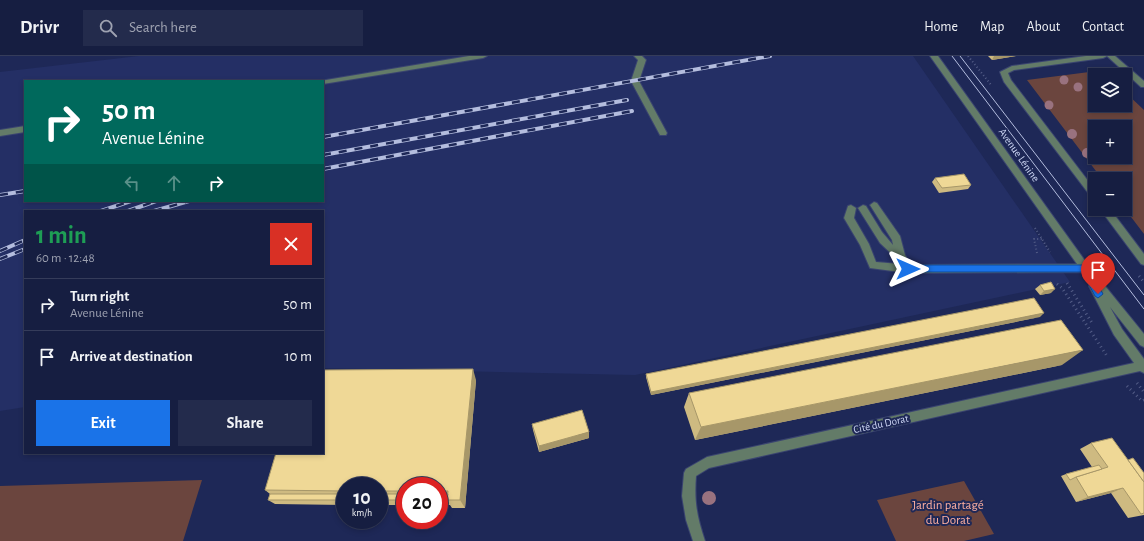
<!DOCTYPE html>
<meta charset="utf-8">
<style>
:root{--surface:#161e41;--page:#232b4c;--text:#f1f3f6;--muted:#9ea2b1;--line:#353c5a;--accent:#1a73e8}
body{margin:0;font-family:"Alegreya Sans",sans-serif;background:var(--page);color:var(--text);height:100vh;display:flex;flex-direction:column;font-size:15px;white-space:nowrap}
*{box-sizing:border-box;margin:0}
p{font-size:13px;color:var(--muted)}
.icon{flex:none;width:22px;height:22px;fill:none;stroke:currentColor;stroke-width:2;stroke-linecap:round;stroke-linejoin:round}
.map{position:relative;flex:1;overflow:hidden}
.side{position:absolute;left:24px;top:154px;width:300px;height:244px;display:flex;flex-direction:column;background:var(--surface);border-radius:0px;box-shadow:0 2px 6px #0003,0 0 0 1px var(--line)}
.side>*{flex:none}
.banner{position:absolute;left:24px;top:24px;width:300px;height:122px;border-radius:0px;box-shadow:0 2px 6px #0003,0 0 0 1px var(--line);background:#00695c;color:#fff;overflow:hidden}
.buttons{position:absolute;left:1088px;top:12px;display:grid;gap:8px}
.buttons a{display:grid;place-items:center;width:44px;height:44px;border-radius:0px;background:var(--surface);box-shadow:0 2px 6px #0003,0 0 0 1px var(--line);font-size:20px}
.speed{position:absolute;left:336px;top:421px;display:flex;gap:8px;font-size:20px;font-weight:700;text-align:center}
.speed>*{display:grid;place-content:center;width:52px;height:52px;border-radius:50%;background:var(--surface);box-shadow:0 2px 6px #0003,0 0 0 1px var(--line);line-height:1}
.speed small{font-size:10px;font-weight:400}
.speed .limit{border:6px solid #d22;background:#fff;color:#111}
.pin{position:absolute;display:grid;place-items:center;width:34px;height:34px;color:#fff;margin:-41px -17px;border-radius:50% 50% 50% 0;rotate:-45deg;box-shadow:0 0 4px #0007}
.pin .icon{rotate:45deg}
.me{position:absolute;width:44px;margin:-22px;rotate:90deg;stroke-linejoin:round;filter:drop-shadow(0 0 3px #0008)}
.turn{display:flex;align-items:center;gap:14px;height:84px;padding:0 12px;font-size:18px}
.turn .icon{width:52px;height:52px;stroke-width:2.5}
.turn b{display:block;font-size:28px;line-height:34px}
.lanes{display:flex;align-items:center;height:38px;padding:0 12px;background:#0003;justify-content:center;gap:20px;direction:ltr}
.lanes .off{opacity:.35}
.round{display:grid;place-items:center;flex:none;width:42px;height:42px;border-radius:0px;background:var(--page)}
.headline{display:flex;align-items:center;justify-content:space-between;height:68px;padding:0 12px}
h1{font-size:24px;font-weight:700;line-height:30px;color:#1e9e55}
.button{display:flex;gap:8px;margin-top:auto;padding:8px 12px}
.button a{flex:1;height:46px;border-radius:0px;background:var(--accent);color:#fff;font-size:16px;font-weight:700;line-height:46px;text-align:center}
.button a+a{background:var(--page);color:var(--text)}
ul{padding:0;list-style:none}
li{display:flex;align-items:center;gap:12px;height:52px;padding:0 12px;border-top:1px solid var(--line)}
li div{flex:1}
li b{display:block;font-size:15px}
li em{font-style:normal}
header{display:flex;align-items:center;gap:24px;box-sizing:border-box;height:56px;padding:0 20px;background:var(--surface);border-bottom:1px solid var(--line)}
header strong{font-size:19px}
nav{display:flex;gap:22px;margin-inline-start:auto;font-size:14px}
.search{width:280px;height:36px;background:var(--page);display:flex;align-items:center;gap:10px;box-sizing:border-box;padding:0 14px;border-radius:0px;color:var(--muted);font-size:15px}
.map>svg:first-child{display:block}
.built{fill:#242f65;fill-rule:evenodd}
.green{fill:#6b453e;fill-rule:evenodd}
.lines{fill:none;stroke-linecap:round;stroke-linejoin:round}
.minor-casing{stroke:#3a4470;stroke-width:2}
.path-far1{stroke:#545d87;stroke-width:2;stroke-dasharray:1 2.5;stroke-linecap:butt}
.path{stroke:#545d87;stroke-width:3;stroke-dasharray:1 3.5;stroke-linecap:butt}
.minor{fill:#637b68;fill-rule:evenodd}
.tram{stroke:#b4bdde;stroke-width:1}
.rail-casing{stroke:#b4bdde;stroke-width:4}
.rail{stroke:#1e2857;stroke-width:2.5;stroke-dasharray:8;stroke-linecap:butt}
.tree{fill:#99727f}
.wall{fill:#ceba81}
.shaded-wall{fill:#a79769}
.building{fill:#efd896;stroke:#a79769}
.route{fill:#1a73e8;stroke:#114b97}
.labels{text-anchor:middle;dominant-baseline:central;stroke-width:4;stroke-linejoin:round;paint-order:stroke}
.street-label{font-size:11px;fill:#ced7f5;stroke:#1e2857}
.near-park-label{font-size:13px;fill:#fdafa0;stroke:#1e2857}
</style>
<header>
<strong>Drivr</strong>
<div class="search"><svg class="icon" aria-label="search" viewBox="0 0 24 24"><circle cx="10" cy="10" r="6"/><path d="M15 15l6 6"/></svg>Search here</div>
<nav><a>Home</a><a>Map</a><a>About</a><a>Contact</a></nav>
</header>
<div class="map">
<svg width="1144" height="485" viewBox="0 0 1144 485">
<rect width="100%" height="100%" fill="#1e2857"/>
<path class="built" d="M 139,0 L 913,0 L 1070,226 L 635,319 L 323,312 L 323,155 L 25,155 L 25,351 L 0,355 L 0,16 ZM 25,25 L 323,25 L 323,145 L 25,145 Z"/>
<g class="green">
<path d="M 1097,15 L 1107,19 L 1095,19 L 1095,49 L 1125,49 L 1125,36 L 1144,54 L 1144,178 L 1125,153 L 1125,123 L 1102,123 L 1027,24 ZM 1095,71 L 1125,71 L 1125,101 L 1095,101 Z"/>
<path d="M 202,424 L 183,485 L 0,485 L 0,430 Z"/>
<path d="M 964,425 L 994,478 L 964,485 L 896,485 L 877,444 Z"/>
</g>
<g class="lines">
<g class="minor-casing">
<g id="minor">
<path d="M 469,0 L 487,0 L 483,2 L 323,28 L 323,25 L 320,25 Z"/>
<path d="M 634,0 L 642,0 L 646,4 L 639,25 L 667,77 L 666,79 L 660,79 L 631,25 L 638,4 Z"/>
<path d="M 930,0 L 938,0 L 1088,209 L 1144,278 L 1144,291 L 1140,289 L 1110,251 L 1122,273 L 1144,303 L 1144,317 L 1140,315 L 709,412 L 696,420 C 694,446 697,461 705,485 L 693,485 L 686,464 L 682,440 L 684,417 L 686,413 L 707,401 L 1134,307 L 1114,279 L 1089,230 L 1091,227 L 1082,216 L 908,217 L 870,212 L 860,189 L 844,162 L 848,150 L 851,149 L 856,152 L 854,162 L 869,188 L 876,206 L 900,208 L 897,203 L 880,187 L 858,152 L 863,149 L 866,150 L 882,176 L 893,189 L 892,184 L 870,149 L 874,146 L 877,147 L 900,180 L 905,199 L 911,209 L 1077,208 Z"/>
<path d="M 1086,0 L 1107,0 L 1103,2 L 1014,14 L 1008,17 L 1011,24 L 1095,134 L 1095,143 L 1092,142 L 1004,26 L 1000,16 L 1012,10 Z"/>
<path d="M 1107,0 L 1115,0 L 1144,25 L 1144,31 L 1141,31 Z"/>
<path d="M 25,70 L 25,76 L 0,80 L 0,74 Z"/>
<path d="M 1100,153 L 1110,153 L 1144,198 L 1144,209 L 1141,208 Z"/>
</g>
</g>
<g class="path-far1">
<path d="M 968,0 L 992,30"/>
<path d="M 1035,172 L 1050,196"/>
<path d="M 1037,197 L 1034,183 L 1044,183"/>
</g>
<g class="path">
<path d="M 1139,220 L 1144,226"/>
<path d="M 1067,227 L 1092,267"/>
<path d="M 1057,228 L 1062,232 L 1107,300"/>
<path d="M 1137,327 L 1144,336"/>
<path d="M 1127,330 L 1142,345 L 1144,344"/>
</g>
<use href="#minor" class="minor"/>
<g class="tram">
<path d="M 952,0 L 1144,253"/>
<path d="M 960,0 L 1144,239"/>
</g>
<g class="rail-casing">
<g id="rail">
<path d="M 323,81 L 770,0"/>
<path d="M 323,99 L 627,44"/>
<path d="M 323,113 L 632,55"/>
<path d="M 0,139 L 25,135"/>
<path d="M 101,155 L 131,145"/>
<path d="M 128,155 L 156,145"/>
<path d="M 154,155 L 189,145"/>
<path d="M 0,195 L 25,184"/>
<path d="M 0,203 L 25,193"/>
</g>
</g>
<use href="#rail" class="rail"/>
</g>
<g class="tree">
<circle cx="1064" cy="24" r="4.5"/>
<circle cx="1078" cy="31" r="4.5"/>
<circle cx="1049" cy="49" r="4.5"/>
<circle cx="1072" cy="78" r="5"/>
<circle cx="1087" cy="97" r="5"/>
<circle cx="709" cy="442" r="7"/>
</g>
<g class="wall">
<path d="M 988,0 L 1016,0 L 992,4 Z"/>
<path d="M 935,122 L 971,129 L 968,133 L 939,137 L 932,126 Z"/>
<path d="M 1040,229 L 1051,237 L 1040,239 L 1035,233 Z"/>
<path d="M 1040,261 L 651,339 L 646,321 L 646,318 Z"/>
<path d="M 1062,309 L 695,384 L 684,351 L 689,337 Z"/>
<path d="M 476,324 L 465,452 L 452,452 L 450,449 L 439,449 L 439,430 L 405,430 L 405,449 L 379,449 L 379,430 L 345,430 L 345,449 L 275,448 L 268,444 L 270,438 L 265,434 Z"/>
<path d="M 532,368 L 589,382 L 539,396 L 533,374 Z"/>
<path d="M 1091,387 L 1128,404 L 1144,417 L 1144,459 L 1128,462 L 1111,437 L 1076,446 L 1061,420 L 1066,418 L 1092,411 L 1080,393 Z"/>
</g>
<g class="shaded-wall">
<path d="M 994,0 L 1016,0 L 992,4 Z"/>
<path d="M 1055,233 L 1051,237 L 1040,239 L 1044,235 Z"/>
<path d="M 1044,257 L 1040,261 L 651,339 L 651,336 Z"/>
<path d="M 1083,294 L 1062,309 L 695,384 L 701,371 Z"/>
<path d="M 473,313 L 476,324 L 465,452 L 460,444 Z"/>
<path d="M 589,376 L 589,382 L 539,396 L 539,390 Z"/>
<path d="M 1123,432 L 1111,437 L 1076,446 L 1088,441 Z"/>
</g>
<g class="building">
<path d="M 964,118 L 971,129 L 942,132 L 935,122 Z"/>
<path d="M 1051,226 L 1055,233 L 1044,235 L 1040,229 Z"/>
<path d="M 1034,242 L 1044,257 L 651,336 L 646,318 Z"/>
<path d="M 1061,264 L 1083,294 L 701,371 L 689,337 Z"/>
<path d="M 473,313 L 460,444 L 447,444 L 448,435 L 439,435 L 439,430 L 405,430 L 405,435 L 379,435 L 379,430 L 345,430 L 345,435 L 265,434 L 276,397 L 323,397 L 323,314 Z"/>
<path d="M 582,354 L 589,376 L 539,390 L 532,368 Z"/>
<path d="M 1112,382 L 1144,426 L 1144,457 L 1141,458 L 1123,432 L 1088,441 L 1076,421 L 1108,411 L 1091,387 Z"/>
<path d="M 1133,402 L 1144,417 L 1144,426 L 1128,404 Z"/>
<path d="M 1099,409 L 1102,413 L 1076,421 L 1070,424 L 1066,418 Z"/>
<path d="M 270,438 L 345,438 L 345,444 L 268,444 Z"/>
<rect x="379" y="438" width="26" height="6"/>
<path d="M 439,438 L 448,438 L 447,444 L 439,444 Z"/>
</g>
<path class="route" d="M 908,209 L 1085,209 L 1088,210 L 1103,238 L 1098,242 L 1095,240 L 1082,216 L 908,216 L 903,213 Z"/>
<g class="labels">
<g class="street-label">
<text transform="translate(1019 99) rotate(55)">Avenue Lénine</text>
<text transform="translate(881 368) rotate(-12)">Cité du Dorat</text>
</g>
<g class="near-park-label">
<text x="948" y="449">Jardin partagé<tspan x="948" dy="15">du Dorat</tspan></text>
</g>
</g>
</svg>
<div class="buttons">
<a><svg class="icon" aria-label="layers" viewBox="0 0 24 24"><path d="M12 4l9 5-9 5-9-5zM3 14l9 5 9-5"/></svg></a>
<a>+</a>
<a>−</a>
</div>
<div class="speed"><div>10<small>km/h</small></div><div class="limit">20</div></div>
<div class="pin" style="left:1098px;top:238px;background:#d93025"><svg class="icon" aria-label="arrive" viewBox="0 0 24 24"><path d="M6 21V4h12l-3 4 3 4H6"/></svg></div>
<svg class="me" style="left:908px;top:213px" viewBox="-20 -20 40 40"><path d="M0-17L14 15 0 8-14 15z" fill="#1a73e8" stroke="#fff" stroke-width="4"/></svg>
<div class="banner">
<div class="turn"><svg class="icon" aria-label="right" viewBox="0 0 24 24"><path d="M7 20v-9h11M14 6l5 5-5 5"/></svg><div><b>50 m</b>Avenue Lénine</div></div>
<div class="lanes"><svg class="icon off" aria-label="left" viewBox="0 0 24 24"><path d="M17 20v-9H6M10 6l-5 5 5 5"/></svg><svg class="icon off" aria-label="ahead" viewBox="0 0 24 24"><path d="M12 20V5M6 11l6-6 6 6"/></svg><svg class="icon" aria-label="right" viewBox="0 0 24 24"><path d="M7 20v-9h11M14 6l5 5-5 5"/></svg></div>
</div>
<section class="side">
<div class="headline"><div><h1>1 min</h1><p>60 m · 12:48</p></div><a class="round" style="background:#d93025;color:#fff"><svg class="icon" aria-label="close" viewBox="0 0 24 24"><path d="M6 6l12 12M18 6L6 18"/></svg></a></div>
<ul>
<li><svg class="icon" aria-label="right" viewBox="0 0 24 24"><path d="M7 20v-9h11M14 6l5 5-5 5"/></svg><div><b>Turn right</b><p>Avenue Lénine</p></div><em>50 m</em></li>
<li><svg class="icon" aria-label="arrive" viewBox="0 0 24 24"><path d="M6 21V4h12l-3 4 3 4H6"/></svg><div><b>Arrive at destination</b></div><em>10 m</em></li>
</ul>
<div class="button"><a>Exit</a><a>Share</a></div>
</section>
</div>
